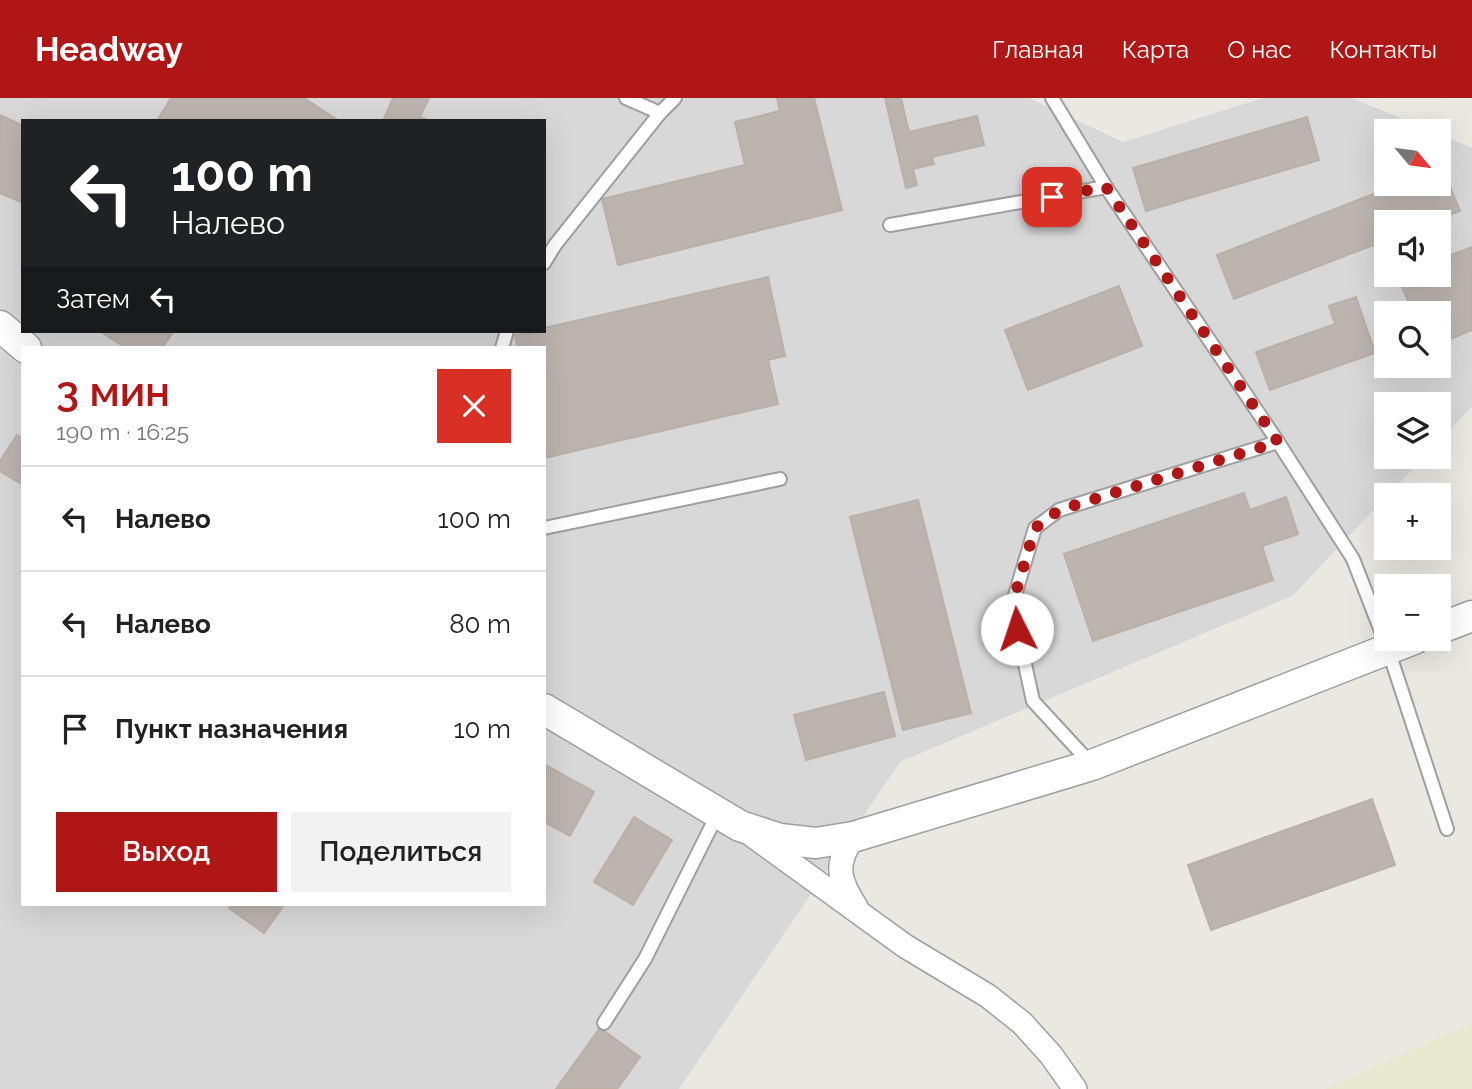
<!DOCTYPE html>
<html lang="ru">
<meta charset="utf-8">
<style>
:root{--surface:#fff;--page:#f2f2f2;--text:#222;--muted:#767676;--line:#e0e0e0;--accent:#af1717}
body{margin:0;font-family:Raleway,sans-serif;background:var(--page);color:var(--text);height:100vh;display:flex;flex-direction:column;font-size:26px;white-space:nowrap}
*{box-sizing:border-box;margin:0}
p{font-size:23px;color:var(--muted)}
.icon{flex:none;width:38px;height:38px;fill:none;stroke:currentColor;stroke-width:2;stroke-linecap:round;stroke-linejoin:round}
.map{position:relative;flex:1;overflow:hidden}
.details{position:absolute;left:21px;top:248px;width:525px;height:560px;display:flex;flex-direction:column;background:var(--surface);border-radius:0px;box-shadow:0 7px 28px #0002}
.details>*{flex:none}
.top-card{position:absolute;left:21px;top:21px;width:525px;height:214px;border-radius:0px;box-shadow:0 7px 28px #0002;background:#202124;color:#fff;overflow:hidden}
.needle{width:46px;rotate:119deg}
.controls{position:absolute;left:1374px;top:21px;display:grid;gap:14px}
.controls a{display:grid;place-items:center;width:77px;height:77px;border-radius:0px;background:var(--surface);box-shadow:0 7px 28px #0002;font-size:35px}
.pin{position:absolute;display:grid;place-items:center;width:60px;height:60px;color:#fff;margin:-30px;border-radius:14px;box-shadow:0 4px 10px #0006}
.me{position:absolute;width:77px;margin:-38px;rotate:356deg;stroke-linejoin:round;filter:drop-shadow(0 0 5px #0008)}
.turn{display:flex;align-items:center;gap:24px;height:147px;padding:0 35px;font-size:32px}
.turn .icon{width:91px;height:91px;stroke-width:2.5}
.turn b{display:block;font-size:49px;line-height:60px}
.then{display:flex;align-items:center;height:66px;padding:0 35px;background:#0003;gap:14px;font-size:26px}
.round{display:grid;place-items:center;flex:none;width:74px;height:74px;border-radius:0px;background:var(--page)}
.headline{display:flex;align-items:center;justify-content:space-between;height:119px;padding:0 35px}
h1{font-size:42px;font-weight:600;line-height:52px;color:var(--accent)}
.cta{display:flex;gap:14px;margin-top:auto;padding:14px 35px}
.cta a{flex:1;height:80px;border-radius:0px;background:var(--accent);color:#fff;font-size:28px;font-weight:600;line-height:80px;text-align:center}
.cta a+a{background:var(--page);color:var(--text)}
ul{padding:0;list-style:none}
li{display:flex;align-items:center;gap:21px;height:105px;padding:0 35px;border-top:2px solid var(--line)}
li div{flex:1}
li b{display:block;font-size:26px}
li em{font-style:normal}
header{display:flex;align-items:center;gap:42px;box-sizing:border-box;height:98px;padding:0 35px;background:var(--accent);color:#fff}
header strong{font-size:33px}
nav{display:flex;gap:38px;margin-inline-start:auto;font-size:24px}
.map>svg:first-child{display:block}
.residential{fill:#d9d8d8;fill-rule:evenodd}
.farmland{fill:#e7e8cf}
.building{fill:#bbb4af;stroke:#bbafa6;stroke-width:2}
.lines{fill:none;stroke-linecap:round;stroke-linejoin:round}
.service-casing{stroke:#9f9f9f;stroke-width:16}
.minor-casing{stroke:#9f9f9f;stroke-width:26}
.tertiary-casing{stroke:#9f9f9f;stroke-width:33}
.service{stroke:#fff;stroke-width:12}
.minor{stroke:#fff;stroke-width:23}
.tertiary{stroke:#fff;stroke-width:30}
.route{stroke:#af1717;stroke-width:12;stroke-dasharray:0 21.6}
</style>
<header>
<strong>Headway</strong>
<nav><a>Главная</a><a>Карта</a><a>О нас</a><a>Контакты</a></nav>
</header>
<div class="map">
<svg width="1472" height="991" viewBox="0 0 1472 991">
<rect width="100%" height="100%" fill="#ebe8e2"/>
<path class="residential" d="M 0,0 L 1029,0 L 1123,44 L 1263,0 L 1351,0 L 1432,33 L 1386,33 L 1386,86 L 1438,86 L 1439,36 L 1472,50 L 1472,308 L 1439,344 L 1438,306 L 1386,306 L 1386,359 L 1424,359 L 1292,498 L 900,664 L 679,991 L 0,991 ZM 23,23 L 544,23 L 544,233 L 23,233 ZM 1386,124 L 1438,124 L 1438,177 L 1386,177 ZM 1386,215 L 1438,215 L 1438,268 L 1386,268 ZM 23,250 L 544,250 L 544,807 L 23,807 Z"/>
<path class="farmland" d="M 1472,925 L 1472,991 L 1325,991 Z"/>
<g class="building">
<path d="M 171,0 L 304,0 L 339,23 L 157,23 Z"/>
<path d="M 393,0 L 429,0 L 420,19 L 430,23 L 383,23 Z"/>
<path d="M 777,0 L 814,0 L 842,112 L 618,167 L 602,101 L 745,67 L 735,24 L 780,13 Z"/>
<path d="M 885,0 L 901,0 L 909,34 L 977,18 L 984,47 L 932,59 L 934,66 L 913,71 L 917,87 L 906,90 Z"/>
<path d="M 0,17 L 23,28 L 23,105 L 0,95 Z"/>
<path d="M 1307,19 L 1319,62 L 1146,113 L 1133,70 Z"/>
<path d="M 1442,69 L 1460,113 L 1430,124 L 1386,124 L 1386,142 L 1234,201 L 1217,157 L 1399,86 L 1438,86 L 1438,70 Z"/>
<path d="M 1472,149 L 1472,232 L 1438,246 L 1438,215 L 1413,215 L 1398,179 L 1404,177 L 1438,177 L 1438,162 Z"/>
<path d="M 768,179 L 785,258 L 768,262 L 778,306 L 544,360 L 544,250 L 518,250 L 515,237 L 544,233 L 544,230 Z"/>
<path d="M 1119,188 L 1142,248 L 1028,292 L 1005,232 Z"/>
<path d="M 1356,199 L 1375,255 L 1270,292 L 1256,254 L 1335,226 L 1329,208 Z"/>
<path d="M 100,233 L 174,233 L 162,250 L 126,250 Z"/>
<path d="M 17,337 L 23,341 L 23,387 L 0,373 L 0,363 Z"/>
<path d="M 1244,395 L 1250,412 L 1286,399 L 1298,436 L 1262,448 L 1273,482 L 1093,543 L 1064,456 Z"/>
<path d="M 918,402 L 971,615 L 903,632 L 850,419 Z"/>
<path d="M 884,594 L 895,638 L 806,662 L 794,617 Z"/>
<path d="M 544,666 L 594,694 L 570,738 L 544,724 Z"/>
<path d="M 1372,701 L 1395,767 L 1211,832 L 1188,767 Z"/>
<path d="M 634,719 L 672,742 L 633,807 L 594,784 Z"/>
<path d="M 231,807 L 284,807 L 264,835 L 229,810 Z"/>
<path d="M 600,930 L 640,959 L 617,991 L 556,991 Z"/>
</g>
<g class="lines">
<g class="service-casing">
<g id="service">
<path d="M 626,0 L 660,15"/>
<path d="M 1052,0 L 1106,89 L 1278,344 L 1353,461 L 1388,551 L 1447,731"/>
<path d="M 890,127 L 1106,89"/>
<path d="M 544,165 L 555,147 L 660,15 L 675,0"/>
<path d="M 502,250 L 507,233"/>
<path d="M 544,430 L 780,381"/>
<path d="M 1092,667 L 1033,603 L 1012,507 L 1035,430 L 1059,412 L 1278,344"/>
<path d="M 604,925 L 645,861 L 718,715"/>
</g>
</g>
<g class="minor-casing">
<g id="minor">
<path d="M 752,737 L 905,848 L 988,898 L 1022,925 L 1051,957 L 1075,991"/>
<path d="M 853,739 C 834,767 839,783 856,809"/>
</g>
</g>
<g class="tertiary-casing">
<g id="tertiary">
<path d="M 0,228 L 26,250"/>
<path d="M 1438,531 L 1472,518"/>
<path d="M 544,611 L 740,728 L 780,741 L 816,745 L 853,739 L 1092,667 L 1414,541"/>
</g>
</g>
<use href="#service" class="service"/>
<use href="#minor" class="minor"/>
<use href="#tertiary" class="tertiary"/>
</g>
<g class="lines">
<path class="route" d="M 1017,531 L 1012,507 L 1035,430 L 1059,412 L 1278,344 L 1106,89 L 1052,99"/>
</g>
</svg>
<div class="controls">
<a><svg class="needle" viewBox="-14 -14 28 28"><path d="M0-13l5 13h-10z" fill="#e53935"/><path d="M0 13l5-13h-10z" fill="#767676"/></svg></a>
<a><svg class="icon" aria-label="sound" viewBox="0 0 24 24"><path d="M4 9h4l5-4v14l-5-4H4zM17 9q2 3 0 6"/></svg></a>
<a><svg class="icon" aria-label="search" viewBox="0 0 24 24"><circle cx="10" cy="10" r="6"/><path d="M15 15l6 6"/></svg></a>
<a><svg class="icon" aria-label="layers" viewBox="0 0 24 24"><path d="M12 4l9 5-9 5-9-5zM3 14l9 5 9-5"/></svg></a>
<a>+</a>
<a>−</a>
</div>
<div class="pin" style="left:1052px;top:99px;background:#d93025"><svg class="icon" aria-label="arrive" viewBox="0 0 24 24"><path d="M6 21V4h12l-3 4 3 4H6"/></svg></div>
<svg class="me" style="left:1017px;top:531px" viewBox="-20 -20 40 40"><circle r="19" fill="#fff"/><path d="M0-13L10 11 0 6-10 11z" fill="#af1717"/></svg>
<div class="top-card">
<div class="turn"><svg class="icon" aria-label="left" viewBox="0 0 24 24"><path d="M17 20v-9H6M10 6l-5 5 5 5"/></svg><div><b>100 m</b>Налево</div></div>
<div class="then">Затем<svg class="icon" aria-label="left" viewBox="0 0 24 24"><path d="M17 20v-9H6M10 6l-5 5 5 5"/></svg></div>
</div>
<section class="details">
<div class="headline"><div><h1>3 мин</h1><p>190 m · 16:25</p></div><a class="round" style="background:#d93025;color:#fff"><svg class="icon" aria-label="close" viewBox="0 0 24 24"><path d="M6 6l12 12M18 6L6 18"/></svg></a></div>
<ul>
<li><svg class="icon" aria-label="left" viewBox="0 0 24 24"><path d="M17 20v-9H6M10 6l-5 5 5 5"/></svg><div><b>Налево</b></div><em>100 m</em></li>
<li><svg class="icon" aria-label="left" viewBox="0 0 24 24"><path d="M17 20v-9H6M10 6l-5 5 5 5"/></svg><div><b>Налево</b></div><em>80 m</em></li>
<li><svg class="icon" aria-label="arrive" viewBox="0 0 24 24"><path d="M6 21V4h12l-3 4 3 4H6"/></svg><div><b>Пункт назначения</b></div><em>10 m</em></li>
</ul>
<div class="cta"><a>Выход</a><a>Поделиться</a></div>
</section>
</div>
